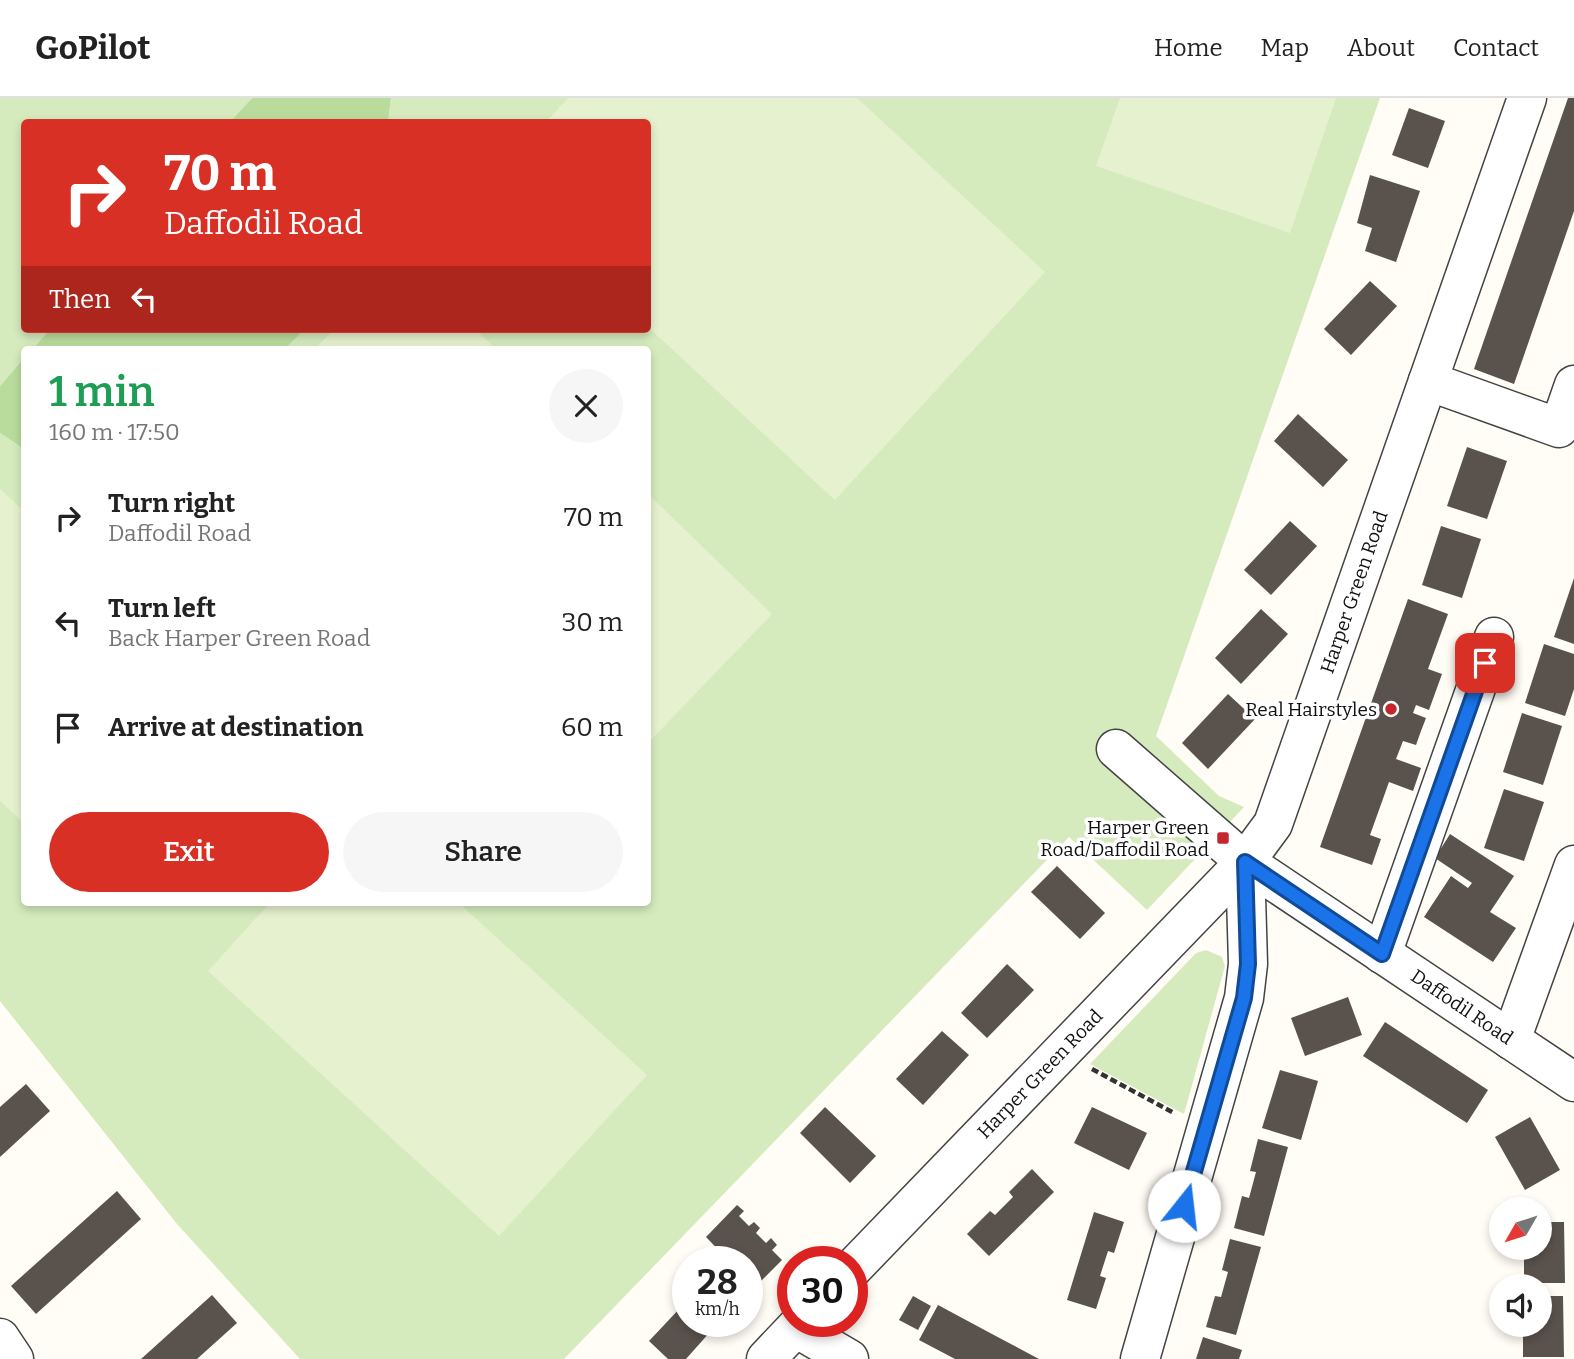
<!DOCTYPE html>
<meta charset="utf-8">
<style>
:root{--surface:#fff;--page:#f6f6f6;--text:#222;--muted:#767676;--line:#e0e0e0;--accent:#d93025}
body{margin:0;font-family:Bitter,serif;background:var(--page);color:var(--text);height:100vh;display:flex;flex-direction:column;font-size:26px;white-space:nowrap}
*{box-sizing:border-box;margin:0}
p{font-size:23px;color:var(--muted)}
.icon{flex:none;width:38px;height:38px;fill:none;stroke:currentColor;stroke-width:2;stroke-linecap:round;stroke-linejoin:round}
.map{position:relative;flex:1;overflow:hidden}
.drawer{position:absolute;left:21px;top:248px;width:630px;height:560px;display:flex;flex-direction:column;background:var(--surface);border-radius:7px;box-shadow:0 4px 10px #0003}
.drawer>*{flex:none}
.guide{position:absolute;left:21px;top:21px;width:630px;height:214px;border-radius:7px;box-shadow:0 4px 10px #0003;background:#d93025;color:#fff;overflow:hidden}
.needle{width:46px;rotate:231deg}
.fabs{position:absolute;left:1489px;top:1099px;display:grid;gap:14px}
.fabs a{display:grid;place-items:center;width:63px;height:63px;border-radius:50%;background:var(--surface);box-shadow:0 4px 10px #0003;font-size:35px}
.speed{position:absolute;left:672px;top:1148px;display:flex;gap:14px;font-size:35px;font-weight:700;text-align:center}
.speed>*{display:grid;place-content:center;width:91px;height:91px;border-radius:50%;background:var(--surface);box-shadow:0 4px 10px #0003;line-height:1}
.speed small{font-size:18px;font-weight:400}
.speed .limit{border:10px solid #d22;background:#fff;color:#111}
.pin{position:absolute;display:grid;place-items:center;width:60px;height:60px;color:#fff;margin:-30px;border-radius:14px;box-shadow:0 4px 10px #0006}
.me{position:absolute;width:77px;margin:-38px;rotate:16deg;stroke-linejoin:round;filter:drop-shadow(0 0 5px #0008)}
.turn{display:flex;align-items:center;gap:24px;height:147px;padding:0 28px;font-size:32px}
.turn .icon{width:91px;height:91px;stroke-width:2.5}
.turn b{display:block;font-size:49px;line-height:60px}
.then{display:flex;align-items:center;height:66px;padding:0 28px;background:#0003;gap:14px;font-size:26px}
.round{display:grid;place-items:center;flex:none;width:74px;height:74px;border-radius:37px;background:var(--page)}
.head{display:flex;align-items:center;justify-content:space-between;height:119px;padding:0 28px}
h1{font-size:42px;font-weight:600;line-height:52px;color:#1e9e55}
.cta{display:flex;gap:14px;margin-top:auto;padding:14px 28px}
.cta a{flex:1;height:80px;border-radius:42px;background:var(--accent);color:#fff;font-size:28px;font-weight:600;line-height:80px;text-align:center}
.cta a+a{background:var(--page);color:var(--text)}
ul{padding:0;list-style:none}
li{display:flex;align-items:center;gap:21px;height:105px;padding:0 28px}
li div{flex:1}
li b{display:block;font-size:26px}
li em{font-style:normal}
header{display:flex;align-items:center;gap:42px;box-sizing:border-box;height:98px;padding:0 35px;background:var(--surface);border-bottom:2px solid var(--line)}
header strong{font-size:33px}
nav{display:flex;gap:38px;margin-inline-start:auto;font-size:24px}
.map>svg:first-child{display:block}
.green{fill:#d5ebbd}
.forest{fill:#b9dc9c}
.pitch{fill:#e6f2cf}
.building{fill:#5a524d}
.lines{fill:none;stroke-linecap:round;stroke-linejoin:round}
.minor-casing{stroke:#444;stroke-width:41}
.path{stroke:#333;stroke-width:4.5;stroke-dasharray:7 3.5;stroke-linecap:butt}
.minor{stroke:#fff;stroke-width:38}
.route-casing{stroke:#114b97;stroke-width:18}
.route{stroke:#1a73e8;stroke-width:12}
.poi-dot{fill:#c4262e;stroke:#fff;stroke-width:2.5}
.labels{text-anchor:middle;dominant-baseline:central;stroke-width:7;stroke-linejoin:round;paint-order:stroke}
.street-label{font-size:19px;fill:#111;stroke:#fff}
.poi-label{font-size:19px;fill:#111;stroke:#fff;text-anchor:end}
</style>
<header>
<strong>GoPilot</strong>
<nav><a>Home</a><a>Map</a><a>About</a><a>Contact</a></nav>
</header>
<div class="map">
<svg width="1574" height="1261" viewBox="0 0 1574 1261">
<rect width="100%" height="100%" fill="#fffdf5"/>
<g class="green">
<path d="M 0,0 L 252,0 L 230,24 L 24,24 L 24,231 L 50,231 L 32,252 L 24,252 L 24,260 L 0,288 Z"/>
<path d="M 391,0 L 1380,0 L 1156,638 L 1219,698 L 1244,709 L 1147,812 L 1069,739 L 564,1261 L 300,1261 L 177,1126 L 0,903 L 0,335 L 24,351 L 24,805 L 648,805 L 648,252 L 284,252 L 305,231 L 648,231 L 648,24 L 388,24 Z"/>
<path d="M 1206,852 L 1222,859 L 1225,868 L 1184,1016 L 1090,966 L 1196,855 Z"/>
</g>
<g class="forest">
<path d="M 252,0 L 391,0 L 388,24 L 230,24 Z"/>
<path d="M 50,231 L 305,231 L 284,252 L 32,252 Z"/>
<path d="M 24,260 L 24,351 L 0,335 L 0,288 Z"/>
</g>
<g class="pitch">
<path d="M 568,0 L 857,0 L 1045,174 L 835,402 L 648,229 L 648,24 L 546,24 Z"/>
<path d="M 1120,0 L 1336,0 L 1290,135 L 1096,68 Z"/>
<path d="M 334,231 L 475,231 L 497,252 L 314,252 Z"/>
<path d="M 0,391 L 24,413 L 24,725 L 0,703 Z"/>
<path d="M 648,396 L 772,516 L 648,645 Z"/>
<path d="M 270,805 L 459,805 L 647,977 L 499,1138 L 208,873 Z"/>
</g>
<g class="building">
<path d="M 1568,0 L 1574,0 L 1574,113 L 1514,286 L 1474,271 Z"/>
<path d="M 1409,10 L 1445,23 L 1428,70 L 1392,57 Z"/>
<path d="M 1370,77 L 1420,93 L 1396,164 L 1365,153 L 1372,130 L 1357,125 Z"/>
<path d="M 1370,183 L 1397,208 L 1351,257 L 1324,231 Z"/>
<path d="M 1298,316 L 1348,362 L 1323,389 L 1274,343 Z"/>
<path d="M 1467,349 L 1507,363 L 1487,421 L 1447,408 Z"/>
<path d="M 1290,423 L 1317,448 L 1271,497 L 1244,472 Z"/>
<path d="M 1441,428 L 1481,441 L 1462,500 L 1422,487 Z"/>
<path d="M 1574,480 L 1574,546 L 1554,539 Z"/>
<path d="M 1408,501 L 1448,516 L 1428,571 L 1442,576 L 1429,612 L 1416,607 L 1413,615 L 1426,620 L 1421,633 L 1416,647 L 1403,643 L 1396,661 L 1421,670 L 1413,693 L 1389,684 L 1370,737 L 1381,741 L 1372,767 L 1320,749 Z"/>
<path d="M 1261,511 L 1288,536 L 1241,586 L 1215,560 Z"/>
<path d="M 1544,546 L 1574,556 L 1574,591 L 1565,618 L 1525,605 Z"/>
<path d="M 1228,596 L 1255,621 L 1208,671 L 1182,645 Z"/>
<path d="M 1522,615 L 1562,628 L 1543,687 L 1503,674 Z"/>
<path d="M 1504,691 L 1544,704 L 1524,763 L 1484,750 Z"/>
<path d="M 1450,736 L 1514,778 L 1490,814 L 1516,830 L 1493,864 L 1424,819 L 1451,778 L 1468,790 L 1472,785 L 1435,760 Z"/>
<path d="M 1057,768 L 1105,815 L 1080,841 L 1031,794 Z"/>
<path d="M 1007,866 L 1034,892 L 987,940 L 961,915 Z"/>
<path d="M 1348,899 L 1362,937 L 1305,958 L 1291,920 Z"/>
<path d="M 1385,924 L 1488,992 L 1467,1025 L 1363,958 Z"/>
<path d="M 942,933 L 969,957 L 923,1007 L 896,981 Z"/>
<path d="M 1280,972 L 1318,983 L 1301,1042 L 1262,1030 Z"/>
<path d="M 26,986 L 50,1013 L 0,1059 L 0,1009 Z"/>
<path d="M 825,1009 L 876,1058 L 850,1085 L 800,1035 Z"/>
<path d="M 1092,1009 L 1147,1035 L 1129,1072 L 1074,1045 Z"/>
<path d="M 1530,1019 L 1560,1072 L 1525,1092 L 1495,1039 Z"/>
<path d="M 1258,1041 L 1288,1049 L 1264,1138 L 1234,1130 L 1242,1098 L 1249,1100 L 1256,1074 L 1250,1073 Z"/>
<path d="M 1032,1071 L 1054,1094 L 989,1158 L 967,1136 L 990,1113 L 995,1117 L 1013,1099 L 1009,1094 Z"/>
<path d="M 117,1093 L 141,1121 L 36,1216 L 11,1188 Z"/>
<path d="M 737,1107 L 744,1113 L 739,1118 L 749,1128 L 754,1124 L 760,1130 L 756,1135 L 766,1145 L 771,1140 L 777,1147 L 772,1152 L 782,1162 L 755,1189 L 747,1181 L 747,1164 L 730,1164 L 706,1139 Z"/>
<path d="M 1094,1114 L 1124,1124 L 1114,1155 L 1108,1153 L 1100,1178 L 1106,1180 L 1096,1211 L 1067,1202 Z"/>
<path d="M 1540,1124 L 1564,1124 L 1565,1185 L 1524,1185 L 1524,1150 L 1540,1150 Z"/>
<path d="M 1230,1141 L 1261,1149 L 1236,1237 L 1206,1229 L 1215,1198 L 1221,1199 L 1228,1174 L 1222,1172 Z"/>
<path d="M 212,1197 L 237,1225 L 197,1261 L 141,1261 Z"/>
<path d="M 913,1198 L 931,1208 L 918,1232 L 899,1222 Z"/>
<path d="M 1540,1198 L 1563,1198 L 1564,1259 L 1523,1259 L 1523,1227 L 1540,1227 Z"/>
<path d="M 938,1207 L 992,1236 L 1039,1261 L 955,1261 L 919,1242 Z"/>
<path d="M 682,1208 L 688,1213 L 688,1223 L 698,1223 L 710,1234 L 686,1261 L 668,1261 L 649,1243 Z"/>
<path d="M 1203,1239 L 1242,1252 L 1239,1261 L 1196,1261 Z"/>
</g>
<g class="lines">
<g class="minor-casing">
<g id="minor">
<path d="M 1428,283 L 1559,330 L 1574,287"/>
<path d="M 1116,651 L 1245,764 L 1574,984"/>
<path d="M 1382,856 L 1494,539"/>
<path d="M 1511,942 L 1574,767"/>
<path d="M 852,1171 L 1245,764 L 1273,726 L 1527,0"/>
<path d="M 796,1230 L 849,1261"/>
<path d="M 0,1240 L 14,1261"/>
<path d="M 766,1261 L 802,1223"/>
<path d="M 1140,1261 L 1244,900 L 1248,866 L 1245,764"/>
</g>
</g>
<path class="path" d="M 1092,971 L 1174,1015"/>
<use href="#minor" class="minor"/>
</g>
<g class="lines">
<g class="route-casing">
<path id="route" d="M 1184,1108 L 1244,900 L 1248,866 L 1245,764 L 1382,856 L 1485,565"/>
</g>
<use href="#route" class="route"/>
</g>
<g class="poi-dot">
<circle cx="1391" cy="611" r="7"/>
<rect x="1216" y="733" width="14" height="14" rx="3.5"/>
</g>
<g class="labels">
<g class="street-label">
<text transform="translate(1354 494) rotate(-71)">Harper Green Road</text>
<text transform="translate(1462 909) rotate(34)">Daffodil Road</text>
<text transform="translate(1040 976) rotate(-46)">Harper Green Road</text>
</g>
<g class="poi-label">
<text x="1377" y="611">Real Hairstyles</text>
<text x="1209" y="729">Harper Green<tspan x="1209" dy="22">Road/Daffodil Road</tspan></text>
</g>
</g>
</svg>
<div class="fabs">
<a><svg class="needle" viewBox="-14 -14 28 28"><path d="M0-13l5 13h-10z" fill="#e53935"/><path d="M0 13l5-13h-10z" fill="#767676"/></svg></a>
<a><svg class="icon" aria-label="sound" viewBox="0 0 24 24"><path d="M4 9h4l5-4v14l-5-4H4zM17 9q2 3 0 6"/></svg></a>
</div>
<div class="speed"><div>28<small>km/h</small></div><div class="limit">30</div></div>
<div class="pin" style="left:1485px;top:565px;background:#d93025"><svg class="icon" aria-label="arrive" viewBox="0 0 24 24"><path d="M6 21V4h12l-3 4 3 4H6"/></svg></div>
<svg class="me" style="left:1184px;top:1108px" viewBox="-20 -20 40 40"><circle r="19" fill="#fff"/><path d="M0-13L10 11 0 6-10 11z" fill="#1a73e8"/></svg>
<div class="guide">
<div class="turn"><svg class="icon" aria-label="right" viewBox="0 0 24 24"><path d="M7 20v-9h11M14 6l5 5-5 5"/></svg><div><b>70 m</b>Daffodil Road</div></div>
<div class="then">Then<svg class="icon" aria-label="left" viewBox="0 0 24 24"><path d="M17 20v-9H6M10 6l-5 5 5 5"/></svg></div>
</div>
<section class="drawer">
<div class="head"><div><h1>1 min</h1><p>160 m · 17:50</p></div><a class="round"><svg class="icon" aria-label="close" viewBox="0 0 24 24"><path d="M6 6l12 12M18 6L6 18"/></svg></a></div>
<ul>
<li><svg class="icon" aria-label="right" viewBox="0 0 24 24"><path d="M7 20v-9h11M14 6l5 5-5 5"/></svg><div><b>Turn right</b><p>Daffodil Road</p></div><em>70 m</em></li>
<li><svg class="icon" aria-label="left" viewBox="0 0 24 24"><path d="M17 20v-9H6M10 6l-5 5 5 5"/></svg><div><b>Turn left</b><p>Back Harper Green Road</p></div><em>30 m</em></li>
<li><svg class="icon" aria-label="arrive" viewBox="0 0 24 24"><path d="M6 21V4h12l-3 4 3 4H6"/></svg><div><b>Arrive at destination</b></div><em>60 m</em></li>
</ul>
<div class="cta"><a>Exit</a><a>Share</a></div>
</section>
</div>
